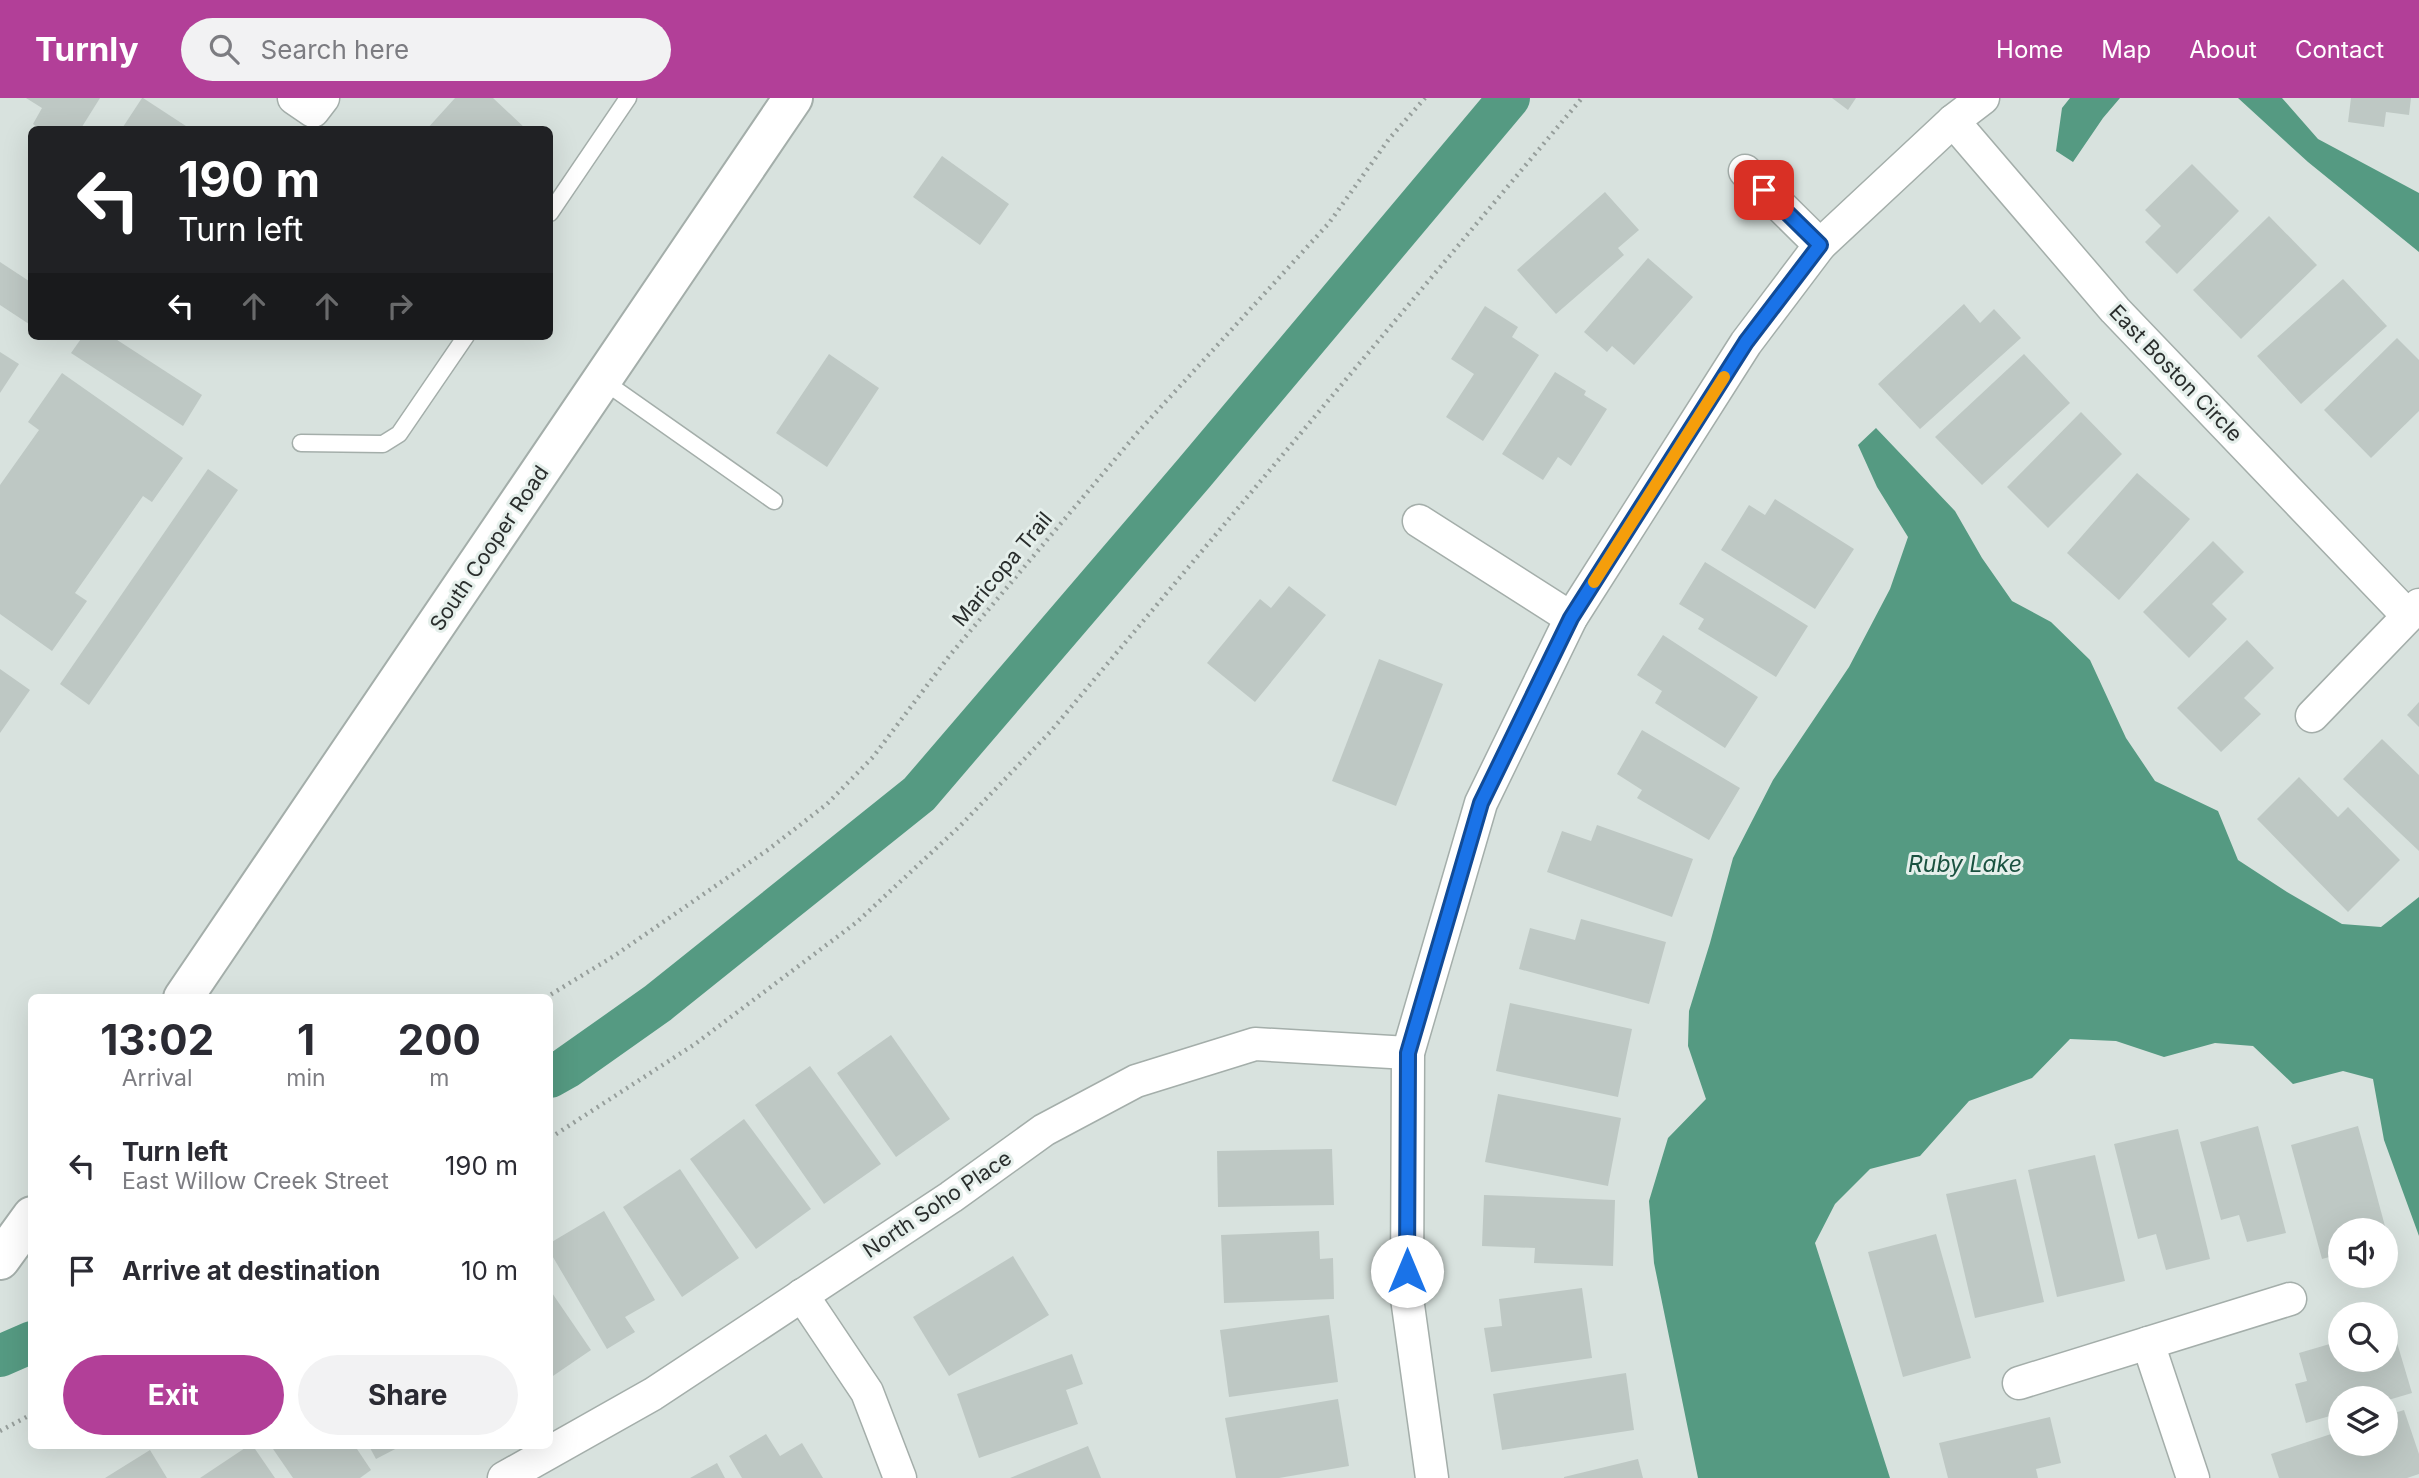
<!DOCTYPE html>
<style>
:root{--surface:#fff;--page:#f2f2f3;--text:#2b2b33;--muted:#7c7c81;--accent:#b23f98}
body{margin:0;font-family:Inter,sans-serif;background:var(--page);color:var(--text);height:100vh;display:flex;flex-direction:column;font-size:26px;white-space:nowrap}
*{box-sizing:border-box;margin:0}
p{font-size:23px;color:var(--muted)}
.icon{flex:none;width:38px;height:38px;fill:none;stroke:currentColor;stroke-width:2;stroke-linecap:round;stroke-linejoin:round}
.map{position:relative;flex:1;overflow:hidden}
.sheet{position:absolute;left:28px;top:896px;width:525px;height:455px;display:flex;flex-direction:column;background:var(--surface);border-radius:10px;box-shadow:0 7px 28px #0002}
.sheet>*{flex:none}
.top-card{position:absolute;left:28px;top:28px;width:525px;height:214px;border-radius:10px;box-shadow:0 7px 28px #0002;background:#202124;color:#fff;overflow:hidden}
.buttons{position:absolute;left:2328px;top:1120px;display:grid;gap:14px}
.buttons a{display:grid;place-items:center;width:70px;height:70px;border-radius:50%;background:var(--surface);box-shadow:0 7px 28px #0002;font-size:35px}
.pin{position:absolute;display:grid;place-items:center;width:60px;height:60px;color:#fff;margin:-30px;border-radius:14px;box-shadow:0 4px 10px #0006}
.me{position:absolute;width:77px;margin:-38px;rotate:0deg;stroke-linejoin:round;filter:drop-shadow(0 0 5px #0008)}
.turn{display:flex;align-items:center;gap:24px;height:147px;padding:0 35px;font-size:32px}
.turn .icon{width:91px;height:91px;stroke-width:2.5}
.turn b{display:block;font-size:49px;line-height:60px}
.lanes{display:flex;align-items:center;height:66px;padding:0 35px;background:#0003;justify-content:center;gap:35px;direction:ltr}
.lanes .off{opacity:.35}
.eta{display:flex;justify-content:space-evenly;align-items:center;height:119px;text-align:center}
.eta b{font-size:42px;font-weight:700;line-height:49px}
.action{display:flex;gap:14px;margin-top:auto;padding:14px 35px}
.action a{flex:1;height:80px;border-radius:42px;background:var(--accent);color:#fff;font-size:28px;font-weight:700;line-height:80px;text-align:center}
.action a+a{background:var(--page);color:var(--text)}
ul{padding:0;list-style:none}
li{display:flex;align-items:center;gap:21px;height:105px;padding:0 35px}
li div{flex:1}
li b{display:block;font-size:26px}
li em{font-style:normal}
header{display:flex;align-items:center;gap:42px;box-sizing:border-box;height:98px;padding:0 35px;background:var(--accent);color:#fff}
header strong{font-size:33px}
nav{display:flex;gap:38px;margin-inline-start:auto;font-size:24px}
.search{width:490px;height:63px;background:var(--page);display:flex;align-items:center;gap:18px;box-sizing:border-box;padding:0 24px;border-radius:38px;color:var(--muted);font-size:26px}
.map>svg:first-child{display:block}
.water{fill:#559a82}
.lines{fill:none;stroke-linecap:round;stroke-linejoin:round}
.canal{stroke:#559a82;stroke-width:42}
.building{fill:#bec8c4}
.lane-casing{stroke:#a4aeaa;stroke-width:19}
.street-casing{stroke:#a4aeaa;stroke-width:35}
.secondary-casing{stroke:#a4aeaa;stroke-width:42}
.path{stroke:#969e9b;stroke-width:4.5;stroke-dasharray:2 5;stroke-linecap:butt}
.lane{stroke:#fff;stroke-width:16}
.street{stroke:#fff;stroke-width:32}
.secondary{stroke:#fff;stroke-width:38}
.route-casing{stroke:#114b97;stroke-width:18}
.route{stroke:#1a73e8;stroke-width:12}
.slow{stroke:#f59e0b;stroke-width:12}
.labels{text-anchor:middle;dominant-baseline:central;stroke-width:6;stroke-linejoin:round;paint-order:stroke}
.street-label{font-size:21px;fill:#2a2e2d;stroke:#e5efeb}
.water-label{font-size:23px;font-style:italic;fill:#1a5240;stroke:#e5efeb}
</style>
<header>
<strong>Turnly</strong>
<div class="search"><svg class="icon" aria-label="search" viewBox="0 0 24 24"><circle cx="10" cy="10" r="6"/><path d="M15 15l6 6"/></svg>Search here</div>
<nav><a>Home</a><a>Map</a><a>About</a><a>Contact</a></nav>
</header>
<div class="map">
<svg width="2419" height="1380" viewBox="0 0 2419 1380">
<rect width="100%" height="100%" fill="#d8e2de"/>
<g class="water">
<path d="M 2070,0 L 2120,0 L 2103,20 L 2073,64 L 2056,53 L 2062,10 Z"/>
<path d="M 2238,0 L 2282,0 L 2318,41 L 2419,95 L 2419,154 L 2308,64 Z"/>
<path d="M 1876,330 L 1955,413 L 1982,460 L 2012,503 L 2051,524 L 2090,562 L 2126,640 L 2155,683 L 2218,713 L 2238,762 L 2287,794 L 2342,826 L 2381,829 L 2419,799 L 2419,1138 L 2384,1042 L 2373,981 L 2343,973 L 2293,986 L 2253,948 L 2215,945 L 2164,959 L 2116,943 L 2070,941 L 2032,980 L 1969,1003 L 1920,1058 L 1870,1071 L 1835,1106 L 1815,1145 L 1890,1380 L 1698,1380 L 1654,1165 L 1649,1103 L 1668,1040 L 1706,1001 L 1688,948 L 1689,913 L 1710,845 L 1733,760 L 1773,682 L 1849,569 L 1890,491 L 1908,439 L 1877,389 L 1858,347 Z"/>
</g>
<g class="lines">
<g class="canal">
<path d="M 550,979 L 566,970 L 658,905 L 919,696 L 1194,375 L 1509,0"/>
<path d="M 0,1258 L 32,1244"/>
</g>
</g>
<g class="building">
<path d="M 26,0 L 100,0 L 80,32 L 41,32 L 33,26 L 42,10 Z"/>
<path d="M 142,0 L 143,0 L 192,32 L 121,32 Z"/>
<path d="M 455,0 L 493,0 L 527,32 L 426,32 Z"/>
<path d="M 1832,0 L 1856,0 L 1848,12 Z"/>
<path d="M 2351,0 L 2411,0 L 2409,17 L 2386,14 L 2384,29 L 2348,24 Z"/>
<path d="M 942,58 L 1009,106 L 980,147 L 913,99 Z"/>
<path d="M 2192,66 L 2239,113 L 2177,176 L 2145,144 L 2161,128 L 2145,112 Z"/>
<path d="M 1605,94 L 1639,132 L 1618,150 L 1624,157 L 1556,216 L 1517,172 Z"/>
<path d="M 2269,118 L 2317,167 L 2241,241 L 2193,192 Z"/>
<path d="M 1648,160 L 1693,199 L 1634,267 L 1612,248 L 1607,254 L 1584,234 Z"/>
<path d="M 0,164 L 32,185 L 32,228 L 0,207 Z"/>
<path d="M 2343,181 L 2387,228 L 2301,306 L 2257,258 Z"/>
<path d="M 1964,206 L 1980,225 L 1994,211 L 2021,240 L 1920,331 L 1878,286 Z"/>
<path d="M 1485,208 L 1518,229 L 1512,239 L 1539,257 L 1483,343 L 1446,319 L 1474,276 L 1451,261 Z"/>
<path d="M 83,238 L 111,238 L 202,297 L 183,328 L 71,255 Z"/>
<path d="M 2397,240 L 2419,262 L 2419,313 L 2371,360 L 2324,312 Z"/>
<path d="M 0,254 L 19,266 L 0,295 Z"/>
<path d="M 829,256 L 879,290 L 827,369 L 776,335 Z"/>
<path d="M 2024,256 L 2070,305 L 1982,387 L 1935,339 Z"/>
<path d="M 1555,274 L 1586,293 L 1584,297 L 1607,311 L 1571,368 L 1558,359 L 1543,382 L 1502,356 Z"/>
<path d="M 62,275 L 183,360 L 152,404 L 143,398 L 75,495 L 87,503 L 52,553 L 0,516 L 0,387 L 39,332 L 28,324 Z"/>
<path d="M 2081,314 L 2122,356 L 2048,430 L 2007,389 Z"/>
<path d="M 208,371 L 238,392 L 89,607 L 60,586 Z"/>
<path d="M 2137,375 L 2190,421 L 2119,502 L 2067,455 Z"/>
<path d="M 1775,401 L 1854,451 L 1815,511 L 1721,452 L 1749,407 L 1765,417 Z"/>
<path d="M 2213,443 L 2244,474 L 2212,506 L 2227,521 L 2189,560 L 2143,514 Z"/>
<path d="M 1705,464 L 1808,528 L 1776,579 L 1698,531 L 1704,521 L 1679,506 Z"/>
<path d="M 1289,488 L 1326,517 L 1255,604 L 1207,565 L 1260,501 L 1271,510 Z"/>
<path d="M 1663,537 L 1758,599 L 1725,650 L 1655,605 L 1662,593 L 1637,577 Z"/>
<path d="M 2247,542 L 2274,570 L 2244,600 L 2261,616 L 2221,654 L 2177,610 Z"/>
<path d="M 1379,561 L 1443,586 L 1396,708 L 1332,683 Z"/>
<path d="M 0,571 L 30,592 L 0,635 Z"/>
<path d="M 2419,604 L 2419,629 L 2407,617 Z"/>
<path d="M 1642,632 L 1740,690 L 1709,742 L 1637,700 L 1642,692 L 1617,676 Z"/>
<path d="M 2382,641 L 2419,677 L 2419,753 L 2343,681 Z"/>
<path d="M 2299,679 L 2338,719 L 2348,709 L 2400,762 L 2348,814 L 2257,721 Z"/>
<path d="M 1597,727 L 1693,761 L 1672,819 L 1547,774 L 1562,733 L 1591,743 Z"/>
<path d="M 1581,821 L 1666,844 L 1649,906 L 1519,871 L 1530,830 L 1575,842 Z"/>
<path d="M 1510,905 L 1632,931 L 1618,999 L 1496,973 Z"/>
<path d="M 891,937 L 950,1021 L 896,1059 L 837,975 Z"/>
<path d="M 810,968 L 881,1066 L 824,1106 L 755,1007 Z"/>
<path d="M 1498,996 L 1621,1020 L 1608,1088 L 1485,1064 Z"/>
<path d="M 744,1021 L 811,1111 L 756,1151 L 690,1061 Z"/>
<path d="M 2258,1028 L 2286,1135 L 2247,1144 L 2239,1117 L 2221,1122 L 2200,1044 Z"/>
<path d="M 2358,1028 L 2386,1132 L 2340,1132 L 2340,1156 L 2322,1161 L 2291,1047 Z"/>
<path d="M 2178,1031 L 2210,1161 L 2166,1172 L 2156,1136 L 2138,1141 L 2114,1046 Z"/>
<path d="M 1332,1051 L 1334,1107 L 1218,1109 L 1217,1053 Z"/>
<path d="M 2095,1057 L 2125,1183 L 2057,1199 L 2028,1072 Z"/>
<path d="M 680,1071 L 739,1160 L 682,1199 L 623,1109 Z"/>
<path d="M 2016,1081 L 2044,1204 L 1975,1220 L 1946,1096 Z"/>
<path d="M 1484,1097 L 1615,1102 L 1613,1168 L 1534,1165 L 1535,1150 L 1482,1148 Z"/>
<path d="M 604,1113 L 655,1202 L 625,1219 L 635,1234 L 607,1251 L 550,1154 L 550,1145 Z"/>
<path d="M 1319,1133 L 1320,1161 L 1333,1160 L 1334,1201 L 1224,1205 L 1221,1137 Z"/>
<path d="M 1936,1136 L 1971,1260 L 1903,1279 L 1868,1154 Z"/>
<path d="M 1013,1158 L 1049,1217 L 949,1278 L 913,1219 Z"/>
<path d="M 1582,1190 L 1592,1260 L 1491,1274 L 1484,1230 L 1502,1228 L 1499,1201 Z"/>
<path d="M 550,1192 L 591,1252 L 550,1280 Z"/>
<path d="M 1329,1217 L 1338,1284 L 1229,1299 L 1220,1232 Z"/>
<path d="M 2392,1228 L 2412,1295 L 2385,1303 L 2385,1300 L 2340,1300 L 2340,1315 L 2306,1325 L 2295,1286 L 2307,1283 L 2299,1255 L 2340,1243 L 2340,1262 L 2385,1262 L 2385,1230 Z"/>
<path d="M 1072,1256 L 1083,1286 L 1066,1292 L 1078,1326 L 979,1360 L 957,1296 Z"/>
<path d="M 1626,1275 L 1634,1332 L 1502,1352 L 1493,1296 Z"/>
<path d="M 1338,1301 L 1349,1368 L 1279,1380 L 1236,1380 L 1225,1320 Z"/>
<path d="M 2404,1312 L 2419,1356 L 2419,1376 L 2407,1380 L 2279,1380 L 2271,1356 L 2340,1333 L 2340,1346 L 2385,1346 L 2385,1318 Z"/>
<path d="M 2050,1319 L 2061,1365 L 2036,1371 L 2038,1380 L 1948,1380 L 1939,1345 Z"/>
<path d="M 766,1336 L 780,1358 L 802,1345 L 823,1380 L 742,1380 L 729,1358 Z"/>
<path d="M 248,1348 L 253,1348 L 275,1380 L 200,1380 Z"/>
<path d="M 271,1348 L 355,1348 L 371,1372 L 360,1380 L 293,1380 Z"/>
<path d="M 369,1348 L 401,1348 L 376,1361 Z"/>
<path d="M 1088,1348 L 1101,1380 L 1010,1380 Z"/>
<path d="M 150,1352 L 167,1380 L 105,1380 Z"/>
<path d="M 1638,1361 L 1643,1380 L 1564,1380 L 1564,1379 Z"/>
<path d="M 717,1365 L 725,1380 L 690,1380 Z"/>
</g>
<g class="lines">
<g class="lane-casing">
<g id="lane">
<path d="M 550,115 L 628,0"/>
<path d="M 602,282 L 774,403"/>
<path d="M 301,345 L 383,346 L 399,336 L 466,238"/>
</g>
</g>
<g class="street-casing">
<g id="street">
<path d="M 294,0 L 313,13 L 323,0"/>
<path d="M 1953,23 L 2115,212 L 2408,518"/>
<path d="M 1745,73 L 1820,147"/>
<path d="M 1419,423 L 1571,520"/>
<path d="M 2312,618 L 2419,507"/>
<path d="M 802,1197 L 867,1294 L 900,1380"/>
<path d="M 2148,1245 L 2193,1380"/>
<path d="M 2019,1285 L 2290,1201"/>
<path d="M 504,1380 L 653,1296 L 951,1099 L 1044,1032 L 1136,983 L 1255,946 L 1408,955"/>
<path d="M 1432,1380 L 1407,1200 L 1408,955 L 1481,705 L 1571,520 L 1746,245 L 1820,147 L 1953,23 L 1983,0"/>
</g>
</g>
<g class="secondary-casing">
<g id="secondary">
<path d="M 183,900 L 793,0"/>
<path d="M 0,1162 L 32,1118"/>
</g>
</g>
<g class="path">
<path d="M 545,900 L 614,858 L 769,751 L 827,706 L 873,659 L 950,557 L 1138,334 L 1329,125 L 1389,41 L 1425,0"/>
<path d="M 550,1040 L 695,946 L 857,824 L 960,728 L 1051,633 L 1582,0"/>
<path d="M 0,1333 L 32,1316"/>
</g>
<use href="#lane" class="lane"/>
<use href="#street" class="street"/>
<use href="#secondary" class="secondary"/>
</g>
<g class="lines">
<g class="route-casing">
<path id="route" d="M 1407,1173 L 1408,955 L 1481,705 L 1571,520 L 1746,244 L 1820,147 L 1764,92"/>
</g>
<use href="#route" class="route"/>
<path class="slow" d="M 1594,484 L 1724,279"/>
</g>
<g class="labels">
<g class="street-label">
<text transform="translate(2176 275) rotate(46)">East Boston Circle</text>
<text transform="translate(489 450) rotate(-56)">South Cooper Road</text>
<text transform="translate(1002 471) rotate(-50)">Maricopa Trail</text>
<text transform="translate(937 1106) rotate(-34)">North Soho Place</text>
</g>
<g class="water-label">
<text x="1965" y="766">Ruby Lake</text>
</g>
</g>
</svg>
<div class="buttons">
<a><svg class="icon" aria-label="sound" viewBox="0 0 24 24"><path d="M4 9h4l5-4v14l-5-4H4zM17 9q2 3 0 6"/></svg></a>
<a><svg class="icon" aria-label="search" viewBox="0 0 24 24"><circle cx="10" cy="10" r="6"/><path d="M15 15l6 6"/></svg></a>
<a><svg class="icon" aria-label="layers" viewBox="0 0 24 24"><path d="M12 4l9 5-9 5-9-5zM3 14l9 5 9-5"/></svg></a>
</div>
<div class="pin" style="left:1764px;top:92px;background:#d93025"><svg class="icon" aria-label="arrive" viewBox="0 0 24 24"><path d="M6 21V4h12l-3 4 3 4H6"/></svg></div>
<svg class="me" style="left:1407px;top:1173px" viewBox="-20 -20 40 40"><circle r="19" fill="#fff"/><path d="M0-13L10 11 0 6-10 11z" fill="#1a73e8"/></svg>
<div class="top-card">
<div class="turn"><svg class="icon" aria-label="left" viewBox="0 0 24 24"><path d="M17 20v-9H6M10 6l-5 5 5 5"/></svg><div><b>190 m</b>Turn left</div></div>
<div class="lanes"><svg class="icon" aria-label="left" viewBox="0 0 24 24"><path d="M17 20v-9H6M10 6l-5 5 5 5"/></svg><svg class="icon off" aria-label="ahead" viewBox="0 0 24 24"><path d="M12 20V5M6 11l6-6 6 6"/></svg><svg class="icon off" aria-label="ahead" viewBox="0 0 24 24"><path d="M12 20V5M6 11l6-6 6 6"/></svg><svg class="icon off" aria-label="right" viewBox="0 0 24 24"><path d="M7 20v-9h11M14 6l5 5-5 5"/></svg></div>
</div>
<section class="sheet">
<div class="eta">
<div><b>13:02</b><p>Arrival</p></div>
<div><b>1</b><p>min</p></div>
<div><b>200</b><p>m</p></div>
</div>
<ul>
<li><svg class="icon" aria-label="left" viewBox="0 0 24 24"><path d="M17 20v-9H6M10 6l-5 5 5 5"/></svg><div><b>Turn left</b><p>East Willow Creek Street</p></div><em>190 m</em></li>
<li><svg class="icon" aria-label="arrive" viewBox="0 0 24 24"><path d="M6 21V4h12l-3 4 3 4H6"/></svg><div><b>Arrive at destination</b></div><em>10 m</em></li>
</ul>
<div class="action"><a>Exit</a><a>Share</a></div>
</section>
</div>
